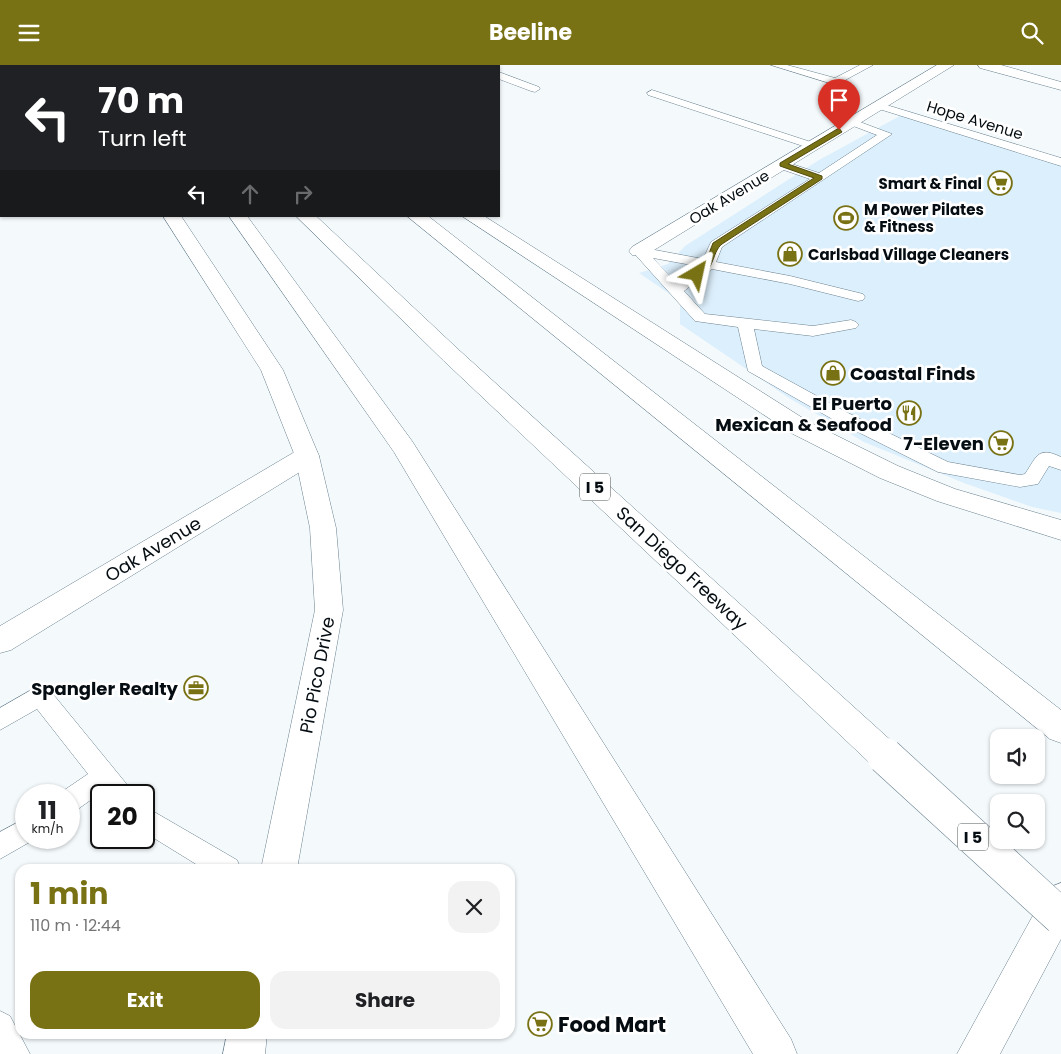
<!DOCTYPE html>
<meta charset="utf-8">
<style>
:root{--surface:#fff;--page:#f2f2f2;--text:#202124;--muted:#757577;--accent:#797215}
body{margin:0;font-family:Poppins,sans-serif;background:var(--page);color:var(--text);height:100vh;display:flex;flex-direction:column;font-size:19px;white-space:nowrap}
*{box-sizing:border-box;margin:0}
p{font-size:16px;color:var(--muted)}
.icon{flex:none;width:28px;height:28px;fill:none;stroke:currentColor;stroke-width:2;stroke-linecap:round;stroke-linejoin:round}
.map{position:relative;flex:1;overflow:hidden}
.sheet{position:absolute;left:15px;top:799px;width:500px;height:175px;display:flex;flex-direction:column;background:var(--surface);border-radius:15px;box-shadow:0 1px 4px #0004}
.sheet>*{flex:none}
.banner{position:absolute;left:0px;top:0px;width:500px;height:152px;box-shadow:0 1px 4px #0004;background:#202124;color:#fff;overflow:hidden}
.tools{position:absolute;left:990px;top:664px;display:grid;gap:10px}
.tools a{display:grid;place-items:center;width:55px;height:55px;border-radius:10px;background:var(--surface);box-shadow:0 1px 4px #0004;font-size:25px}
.speed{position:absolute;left:15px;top:719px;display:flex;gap:10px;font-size:25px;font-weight:700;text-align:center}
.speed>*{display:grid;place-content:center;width:65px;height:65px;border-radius:50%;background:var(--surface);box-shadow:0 1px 4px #0004;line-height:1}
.speed small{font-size:12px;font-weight:400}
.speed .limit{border:2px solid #111;border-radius:8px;background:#fff;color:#111}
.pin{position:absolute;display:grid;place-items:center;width:42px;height:42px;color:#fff;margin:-51px -21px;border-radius:50% 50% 50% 0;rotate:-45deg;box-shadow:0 0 5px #0007}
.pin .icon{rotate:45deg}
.me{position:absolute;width:55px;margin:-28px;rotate:36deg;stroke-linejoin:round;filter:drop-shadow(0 0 4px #0008)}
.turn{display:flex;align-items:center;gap:18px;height:105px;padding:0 15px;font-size:22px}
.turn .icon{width:65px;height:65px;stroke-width:2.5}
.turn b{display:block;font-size:35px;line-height:42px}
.lanes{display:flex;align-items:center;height:48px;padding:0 15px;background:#0003;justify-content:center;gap:25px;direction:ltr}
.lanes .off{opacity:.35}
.round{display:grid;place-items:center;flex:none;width:52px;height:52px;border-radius:15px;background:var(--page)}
.overview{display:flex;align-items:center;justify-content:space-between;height:85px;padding:0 15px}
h1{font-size:30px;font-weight:700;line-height:38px;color:var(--accent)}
.cta{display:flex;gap:10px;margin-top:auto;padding:10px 15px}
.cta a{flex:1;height:58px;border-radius:15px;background:var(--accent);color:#fff;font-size:20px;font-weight:700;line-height:58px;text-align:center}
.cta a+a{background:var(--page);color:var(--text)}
header{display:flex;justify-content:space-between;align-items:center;height:65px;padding:0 15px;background:var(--accent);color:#fff;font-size:22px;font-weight:700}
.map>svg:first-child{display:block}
.built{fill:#dceffc}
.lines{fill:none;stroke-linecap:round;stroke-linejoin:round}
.lane-casing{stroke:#6a818f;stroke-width:1}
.street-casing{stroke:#6a818f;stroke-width:1}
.secondary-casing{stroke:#6a818f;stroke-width:1}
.primary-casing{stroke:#6a818f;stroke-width:1}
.highway-casing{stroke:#6a818f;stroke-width:1}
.lane{fill:#fff;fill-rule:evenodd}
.street{fill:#fff;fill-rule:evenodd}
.secondary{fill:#fff;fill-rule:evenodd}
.primary{fill:#fff;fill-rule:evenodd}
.highway{fill:#fff;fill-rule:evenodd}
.highway-bridge-casing{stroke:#6a818f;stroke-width:37;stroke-linecap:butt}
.highway-bridge{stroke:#fff;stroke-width:36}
.route{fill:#797215;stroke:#4f4a0e}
.labels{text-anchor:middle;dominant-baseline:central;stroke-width:5;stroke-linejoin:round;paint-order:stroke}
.far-street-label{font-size:15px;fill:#050d12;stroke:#fff}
.far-poi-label{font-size:15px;font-weight:bold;fill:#050d12;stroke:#fff;text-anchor:start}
.shield{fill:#fff;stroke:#505659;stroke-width:1}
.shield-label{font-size:16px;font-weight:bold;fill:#050d12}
.poi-label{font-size:18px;font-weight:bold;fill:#050d12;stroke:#fff;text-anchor:end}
.street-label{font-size:18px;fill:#050d12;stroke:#fff}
.near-poi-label{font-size:21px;font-weight:bold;fill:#050d12;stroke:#fff;text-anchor:start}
</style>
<header><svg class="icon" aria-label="menu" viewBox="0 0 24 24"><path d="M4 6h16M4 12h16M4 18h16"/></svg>Beeline<svg class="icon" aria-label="search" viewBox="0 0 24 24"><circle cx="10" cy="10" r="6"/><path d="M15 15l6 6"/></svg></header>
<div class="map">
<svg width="1061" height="989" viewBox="0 0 1061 989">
<rect width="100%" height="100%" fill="#f4f9fc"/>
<path class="built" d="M 909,46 L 1061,95 L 1061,448 L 1032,442 L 964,418 L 864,377 L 789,333 L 680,259 L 680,236 L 639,208 L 668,199 L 685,181 L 819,95 Z"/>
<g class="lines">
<g class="lane-casing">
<g id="lane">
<path d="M 348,0 L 359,0 L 360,1 L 349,1 Z"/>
<path d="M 467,0 L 479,0 L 480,1 L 468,1 Z"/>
<path d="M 771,0 L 787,0 L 835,13 L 860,0 L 873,0 L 836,20 Z"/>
<path d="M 499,7 L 539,22 L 540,24 L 535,27 L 531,26 L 499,14 Z"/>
<path d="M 652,25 L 817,79 L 819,81 L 813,85 L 809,83 L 648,30 L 647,28 Z"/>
<path d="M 880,38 L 1061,93 L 1061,101 L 876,43 L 875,41 Z"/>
<path d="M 852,54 L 892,69 L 722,182 L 716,197 L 790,211 L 863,229 L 865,232 L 863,235 L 858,236 L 790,219 L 712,204 L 684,226 L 705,249 L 813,261 L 851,255 L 856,257 L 859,260 L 856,263 L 813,271 L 754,264 L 762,301 L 846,347 L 948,397 L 1020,410 L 1025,409 C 1037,391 1038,381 1061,392 L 1061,405 L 1049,401 L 1038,419 L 1020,422 L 938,407 L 834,355 L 748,306 L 738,262 L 695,256 L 632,186 L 639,182 L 703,194 L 711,177 L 810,114 L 778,103 L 776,100 L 778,97 L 786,97 L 819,108 L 877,70 L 848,59 L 848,55 ZM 653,193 L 697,201 L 676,218 Z"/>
<path d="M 40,620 L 48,623 L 129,722 L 132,730 L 105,730 L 102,727 L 78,744 L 69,748 L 69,730 L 59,730 L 60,728 L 88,709 L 37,644 L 0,665 L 0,643 Z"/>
<path d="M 144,741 L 237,795 L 241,804 L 204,804 L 144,767 Z"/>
<path d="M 26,753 L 26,772 L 35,774 L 0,794 L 0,767 Z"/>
<path d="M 0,946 L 10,951 L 30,989 L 0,989 Z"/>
</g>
</g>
<g class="street-casing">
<g id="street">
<path d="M 937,0 L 954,0 L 646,190 L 632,190 L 629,186 L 632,182 Z"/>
<path d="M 307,383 L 316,385 L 319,391 L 316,397 L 11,585 L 0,588 L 0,561 L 298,385 Z"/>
</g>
</g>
<g class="secondary-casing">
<g id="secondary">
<path d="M 59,0 L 73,0 L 74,1 L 60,1 Z"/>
<path d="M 978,0 L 1001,0 L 1061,17 L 1061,25 L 980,3 Z"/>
<rect x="0" y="132" width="1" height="10"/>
<path d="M 163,151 L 181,151 L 283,305 L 319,391 L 336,463 L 343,545 L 297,804 L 261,804 L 315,545 L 310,463 L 295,391 L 261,305 Z"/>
<path d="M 227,969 L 267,969 L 265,989 L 223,989 Z"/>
</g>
</g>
<g class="primary-casing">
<path id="primary" d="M 1061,818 L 1061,874 L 1000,989 L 957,989 L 1048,823 Z"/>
</g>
<g class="highway-casing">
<g id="highway">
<path d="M 131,0 L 146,0 L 147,1 L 132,1 Z"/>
<path d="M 228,0 L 243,0 L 244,1 L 229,1 Z"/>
<path d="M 229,151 L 247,151 L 412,376 L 791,974 L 797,989 L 753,989 L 394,387 Z"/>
<path d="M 296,151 L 316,151 L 460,286 L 897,681 L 901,691 L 897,701 L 885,706 L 873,701 L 444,296 Z"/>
<path d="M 407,151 L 428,151 L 1061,645 L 1061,678 L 1050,674 Z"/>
<path d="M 462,151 L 484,151 L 809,357 L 898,401 L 955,424 L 1061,455 L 1061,475 L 937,436 L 880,413 L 793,369 Z"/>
</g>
</g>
<use href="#lane" class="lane"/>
<use href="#street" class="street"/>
<use href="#secondary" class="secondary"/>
<use href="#primary" class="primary"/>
<use href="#highway" class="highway"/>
<g class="highway-bridge-casing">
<path id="highway-bridge" d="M 885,691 L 1061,852"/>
</g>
<use href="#highway-bridge" class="highway-bridge"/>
</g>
<path class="route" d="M 839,63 L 842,67 L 788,99 L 822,111 L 822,114 C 789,136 755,157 722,179 C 711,187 714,213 694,211 L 694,207 L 705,199 L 713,178 L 814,113 L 780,101 L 780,98 Z"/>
<defs>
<g id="supermarket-ring" transform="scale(1.25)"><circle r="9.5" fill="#fff" stroke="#797215" stroke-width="1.5"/><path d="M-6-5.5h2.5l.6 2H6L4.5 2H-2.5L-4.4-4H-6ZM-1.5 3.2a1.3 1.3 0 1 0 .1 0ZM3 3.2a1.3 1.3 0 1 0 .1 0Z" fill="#797215"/></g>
<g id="stadium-ring" transform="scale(1.25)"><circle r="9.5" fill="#fff" stroke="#797215" stroke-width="1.5"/><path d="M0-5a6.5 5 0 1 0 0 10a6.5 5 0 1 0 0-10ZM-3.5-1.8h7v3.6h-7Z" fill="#797215"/></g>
<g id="shop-ring" transform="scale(1.25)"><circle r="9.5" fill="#fff" stroke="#797215" stroke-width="1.5"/><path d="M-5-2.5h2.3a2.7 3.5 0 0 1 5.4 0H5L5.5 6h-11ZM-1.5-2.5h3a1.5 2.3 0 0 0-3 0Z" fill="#797215"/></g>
<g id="restaurant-ring" transform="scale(1.25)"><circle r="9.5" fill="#fff" stroke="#797215" stroke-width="1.5"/><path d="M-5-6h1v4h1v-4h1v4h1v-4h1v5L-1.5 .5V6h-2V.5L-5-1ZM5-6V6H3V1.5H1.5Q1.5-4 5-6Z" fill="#797215"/></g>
<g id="office-ring" transform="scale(1.25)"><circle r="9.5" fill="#fff" stroke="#797215" stroke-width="1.5"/><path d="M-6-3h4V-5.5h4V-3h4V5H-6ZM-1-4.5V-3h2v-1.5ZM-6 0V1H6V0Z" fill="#797215"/></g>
</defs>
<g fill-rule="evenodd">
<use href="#supermarket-ring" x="1000" y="118"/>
<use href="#stadium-ring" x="846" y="153"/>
<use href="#shop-ring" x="790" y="189"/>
<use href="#shop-ring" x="833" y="308"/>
<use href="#restaurant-ring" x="909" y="348"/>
<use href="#supermarket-ring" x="1001" y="378"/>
<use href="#office-ring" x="196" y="623"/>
<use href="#supermarket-ring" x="540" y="959"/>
</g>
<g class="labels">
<g class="far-street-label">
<text transform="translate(975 55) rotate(17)">Hope Avenue</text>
<text transform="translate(729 132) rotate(-31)">Oak Avenue</text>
</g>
<g class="far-poi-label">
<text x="982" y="118" text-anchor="end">Smart &amp; Final</text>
<text x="864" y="144">M Power Pilates<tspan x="864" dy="17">&amp; Fitness</tspan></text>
<text x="808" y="189">Carlsbad Village Cleaners</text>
</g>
<g class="shield">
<rect x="580" y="408.5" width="30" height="27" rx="4"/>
<rect x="958" y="758.5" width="30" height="27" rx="4"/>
</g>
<g class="shield-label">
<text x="595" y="422">I 5</text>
<text x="973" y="772">I 5</text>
</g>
<g class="poi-label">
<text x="850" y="308" text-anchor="start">Coastal Finds</text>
<text x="892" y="338">El Puerto<tspan x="892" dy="21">Mexican &amp; Seafood</tspan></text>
<text x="984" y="378">7-Eleven</text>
<text x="178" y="623">Spangler Realty</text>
</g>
<g class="street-label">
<text transform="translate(153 484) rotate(-31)">Oak Avenue</text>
<text transform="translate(682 503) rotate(43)">San Diego Freeway</text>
<text transform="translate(317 610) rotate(-79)">Pio Pico Drive</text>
</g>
<g class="near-poi-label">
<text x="558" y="959">Food Mart</text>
</g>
</g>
</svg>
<div class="tools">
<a><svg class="icon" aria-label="sound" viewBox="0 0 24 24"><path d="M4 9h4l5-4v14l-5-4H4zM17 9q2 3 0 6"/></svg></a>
<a><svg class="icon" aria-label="search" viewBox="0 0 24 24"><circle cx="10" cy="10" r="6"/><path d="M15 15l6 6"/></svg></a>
</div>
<div class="speed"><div>11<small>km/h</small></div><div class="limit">20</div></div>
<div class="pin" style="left:839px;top:65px;background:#d93025"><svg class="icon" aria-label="arrive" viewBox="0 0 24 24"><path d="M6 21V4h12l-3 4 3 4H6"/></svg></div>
<svg class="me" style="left:697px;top:209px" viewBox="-20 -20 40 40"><path d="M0-17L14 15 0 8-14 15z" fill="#797215" stroke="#fff" stroke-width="4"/></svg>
<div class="banner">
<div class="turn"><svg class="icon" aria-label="left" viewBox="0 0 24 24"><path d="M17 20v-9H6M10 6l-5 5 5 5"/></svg><div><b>70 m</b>Turn left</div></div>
<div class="lanes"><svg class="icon" aria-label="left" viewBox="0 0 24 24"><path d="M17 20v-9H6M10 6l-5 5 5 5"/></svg><svg class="icon off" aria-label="ahead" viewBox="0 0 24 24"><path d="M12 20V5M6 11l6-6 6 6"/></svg><svg class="icon off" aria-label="right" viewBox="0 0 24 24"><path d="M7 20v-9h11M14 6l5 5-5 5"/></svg></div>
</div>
<section class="sheet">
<div class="overview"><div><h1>1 min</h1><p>110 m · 12:44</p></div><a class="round"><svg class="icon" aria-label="close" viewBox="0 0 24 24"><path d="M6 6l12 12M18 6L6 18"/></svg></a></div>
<div class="cta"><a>Exit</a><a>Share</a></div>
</section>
</div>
